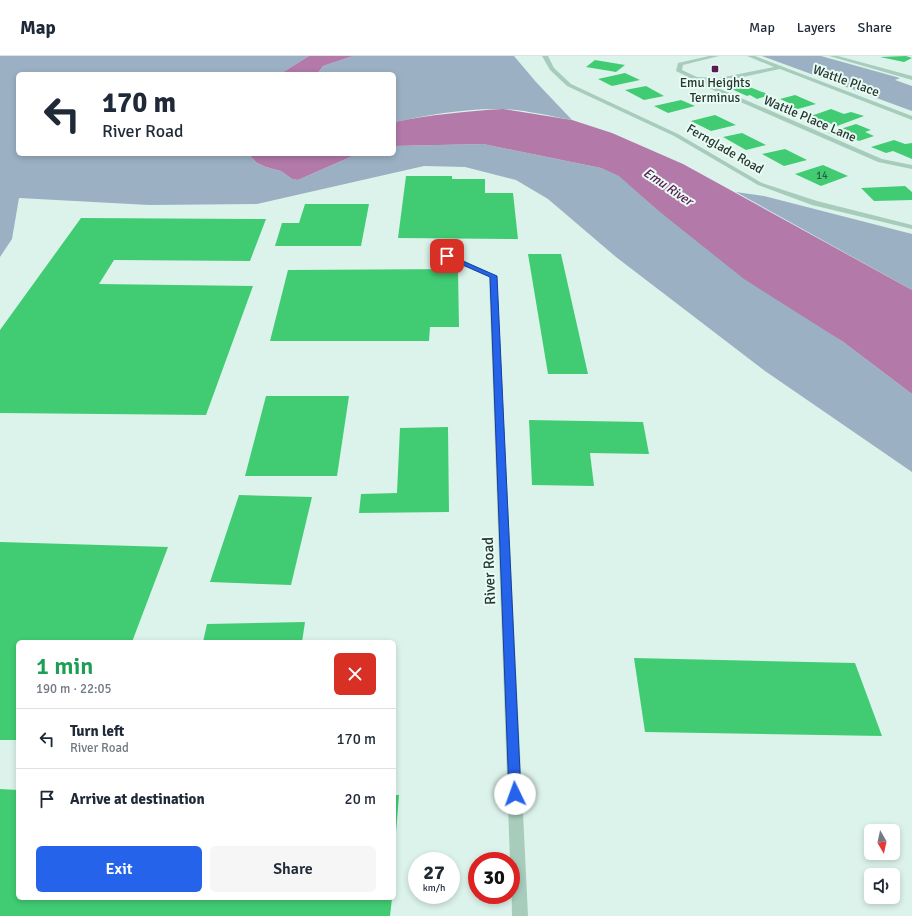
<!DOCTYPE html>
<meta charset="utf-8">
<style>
:root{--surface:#fff;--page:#f6f6f7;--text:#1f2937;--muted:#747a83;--line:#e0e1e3;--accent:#2563eb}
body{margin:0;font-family:Signika,sans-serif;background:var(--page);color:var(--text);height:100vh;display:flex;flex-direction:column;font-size:15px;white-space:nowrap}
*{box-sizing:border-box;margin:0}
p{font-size:13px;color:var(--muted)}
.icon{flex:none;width:22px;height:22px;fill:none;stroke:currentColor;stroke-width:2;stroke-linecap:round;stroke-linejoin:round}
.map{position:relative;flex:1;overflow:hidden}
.drawer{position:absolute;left:16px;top:584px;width:380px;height:260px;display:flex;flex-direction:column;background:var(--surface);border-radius:6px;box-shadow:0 2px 6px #0003}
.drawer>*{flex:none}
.top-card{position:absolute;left:16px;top:16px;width:380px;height:84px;border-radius:6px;box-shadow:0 2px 6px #0003;background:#fff;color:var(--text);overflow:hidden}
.needle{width:26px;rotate:171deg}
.controls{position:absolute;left:864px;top:768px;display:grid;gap:8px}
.controls a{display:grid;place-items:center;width:36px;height:36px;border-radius:6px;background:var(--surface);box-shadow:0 2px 6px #0003;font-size:20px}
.speed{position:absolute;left:408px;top:796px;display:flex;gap:8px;font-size:20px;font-weight:700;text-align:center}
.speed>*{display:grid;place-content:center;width:52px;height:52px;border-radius:50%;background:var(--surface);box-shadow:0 2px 6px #0003;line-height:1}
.speed small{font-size:10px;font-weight:400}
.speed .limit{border:6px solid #d22;background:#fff;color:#111}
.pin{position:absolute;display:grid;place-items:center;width:34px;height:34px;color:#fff;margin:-17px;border-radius:8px;box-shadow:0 2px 6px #0006}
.me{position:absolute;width:44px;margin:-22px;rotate:357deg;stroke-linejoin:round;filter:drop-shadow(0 0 3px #0008)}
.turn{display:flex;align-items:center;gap:14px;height:84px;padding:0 20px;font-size:18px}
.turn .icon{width:52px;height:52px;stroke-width:2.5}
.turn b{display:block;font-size:28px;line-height:34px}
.round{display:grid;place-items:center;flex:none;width:42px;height:42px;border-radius:6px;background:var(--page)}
.overview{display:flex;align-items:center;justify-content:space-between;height:68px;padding:0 20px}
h1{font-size:24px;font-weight:600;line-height:30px;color:#1e9e55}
.action{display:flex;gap:8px;margin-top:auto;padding:8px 20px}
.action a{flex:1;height:46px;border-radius:6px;background:var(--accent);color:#fff;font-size:16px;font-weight:600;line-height:46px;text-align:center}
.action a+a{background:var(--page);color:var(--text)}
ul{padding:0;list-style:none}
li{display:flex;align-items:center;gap:12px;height:60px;padding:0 20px;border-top:1px solid var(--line)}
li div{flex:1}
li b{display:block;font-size:15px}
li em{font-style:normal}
header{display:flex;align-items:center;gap:24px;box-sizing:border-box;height:56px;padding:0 20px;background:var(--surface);border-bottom:1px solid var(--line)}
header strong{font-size:19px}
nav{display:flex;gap:22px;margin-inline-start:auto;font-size:14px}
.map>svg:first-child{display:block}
.green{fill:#9bb1c3}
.water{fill:#b279a9}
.building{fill:#41cc73}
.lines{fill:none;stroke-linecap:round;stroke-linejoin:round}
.minor{fill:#a7ccbc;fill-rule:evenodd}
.route{fill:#2563eb;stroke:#184099}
.poi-dot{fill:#5c1b50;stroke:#e8fbf4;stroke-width:1.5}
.labels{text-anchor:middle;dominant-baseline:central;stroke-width:4;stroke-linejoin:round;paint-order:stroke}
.far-number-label{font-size:11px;fill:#2e5d40}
.far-street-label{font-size:13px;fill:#28382f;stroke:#e8fbf4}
.far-poi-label{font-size:13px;fill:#28382f;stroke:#e8fbf4}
.far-water-label{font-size:13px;font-style:italic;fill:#5c1b50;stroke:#e8fbf4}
.street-label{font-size:15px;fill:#28382f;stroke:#e8fbf4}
</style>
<header>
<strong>Map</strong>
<nav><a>Map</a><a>Layers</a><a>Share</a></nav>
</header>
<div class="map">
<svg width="912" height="860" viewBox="0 0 912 860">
<rect width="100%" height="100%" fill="#dcf3eb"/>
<g class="green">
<path d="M 0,0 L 309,0 L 280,18 L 18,18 L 18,98 L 248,98 L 257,107 L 266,111 L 281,115 L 292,123 L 298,124 L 357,98 L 394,98 L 394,90 L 483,88 L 601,112 L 620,120 L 655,152 L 842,285 L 912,338 L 912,416 L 765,315 L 616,201 L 548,143 L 516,124 L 465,111 L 424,110 L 257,148 L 149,149 L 19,142 L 12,183 L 0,201 Z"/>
<path d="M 353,0 L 514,0 L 536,26 L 572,64 C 549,60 525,54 502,53 C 466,52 429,59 394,66 L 394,18 L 317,18 L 323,10 Z"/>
<path d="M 762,0 L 821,0 L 900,22 L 895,24 L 912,30 L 912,55 Z"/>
<path d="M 736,136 L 764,140 L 912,178 L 912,234 Z"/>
</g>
<g class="water">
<path d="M 309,0 L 353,0 L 323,10 L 317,18 L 280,18 Z"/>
<path d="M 503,53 L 572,64 L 612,77 L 683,108 L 912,234 L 912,338 L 842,285 L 744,223 L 655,152 L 619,120 L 601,112 L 483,88 L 394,90 L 394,66 C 430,59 466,55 503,53 Z"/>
<path d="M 248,98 L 357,98 L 298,124 L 292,123 L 281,115 L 266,111 L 257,107 Z"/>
</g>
<g class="building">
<path d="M 906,0 L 912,2 L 904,6 L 880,1 Z"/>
<path d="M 595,4 L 625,9 L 616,16 L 586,11 Z"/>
<path d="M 625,17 L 640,24 L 612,30 L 598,23 Z"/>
<path d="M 742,28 L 770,39 L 757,43 L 750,39 L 747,40 L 727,31 Z"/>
<path d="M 646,30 L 664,40 L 644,44 L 625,34 Z"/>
<path d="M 795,39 L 816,48 L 794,54 L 784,49 L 791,48 L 780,43 Z"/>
<path d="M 681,44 L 695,50 L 668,57 L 654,50 Z"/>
<path d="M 831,53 L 844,58 L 851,56 L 864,60 L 837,70 L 811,60 Z"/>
<path d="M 715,59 L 736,69 L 711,75 L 691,65 Z"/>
<path d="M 856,68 L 871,74 L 865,76 L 874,80 L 859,85 L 847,80 L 840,82 L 828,77 Z"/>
<path d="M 742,77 L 766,89 L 746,94 L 723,81 Z"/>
<path d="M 894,84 L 905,88 L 912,87 L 912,103 L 893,95 L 886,97 L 871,91 Z"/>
<path d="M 785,93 L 807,104 L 784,110 L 762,98 Z"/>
<path d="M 823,109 L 848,120 L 821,130 L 795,118 Z"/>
<path d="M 406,120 L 452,120 L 452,123 L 485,123 L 485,137 L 513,137 L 518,183 L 398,182 Z"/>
<path d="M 905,130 L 912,136 L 912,144 L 874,145 L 861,132 Z"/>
<path d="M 305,148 L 369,148 L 361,190 L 275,190 L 282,167 L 299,167 Z"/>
<path d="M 81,162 L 266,163 L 250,205 L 114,204 L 99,228 L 253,230 L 206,359 L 0,357 L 0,274 Z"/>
<path d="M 528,198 L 561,198 L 588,318 L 548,318 Z"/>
<path d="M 458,213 L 459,271 L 430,271 L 429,285 L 270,285 L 288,214 Z"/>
<path d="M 266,340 L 349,340 L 337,420 L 245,420 Z"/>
<path d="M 529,364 L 643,366 L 649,398 L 590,397 L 594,430 L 532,429 Z"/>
<path d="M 448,371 L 449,456 L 359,457 L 361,438 L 397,437 L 400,372 Z"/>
<path d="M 239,439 L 312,441 L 291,529 L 210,526 Z"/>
<path d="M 0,486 L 168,491 L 132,586 L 18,586 L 18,684 L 0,684 Z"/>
<path d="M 305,566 L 302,586 L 203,586 L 207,568 Z"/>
<path d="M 634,602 L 855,607 L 882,680 L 645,676 Z"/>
<path d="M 0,733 L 18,734 L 18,842 L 392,842 L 390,860 L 0,860 Z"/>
<path d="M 394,739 L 399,739 L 395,789 L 394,789 Z"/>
</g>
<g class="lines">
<g class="minor">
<path d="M 542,0 L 548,0 L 554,12 L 571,28 L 678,78 L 762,127 L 817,145 L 912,169 L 912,173 L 812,149 L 758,129 L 674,80 L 567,30 L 550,14 Z"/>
<path d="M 709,0 L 719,0 L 683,9 L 682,14 L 697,21 L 719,22 L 774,11 L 747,0 L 755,0 L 912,60 L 912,64 L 780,13 L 719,26 L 711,26 L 711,29 L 882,103 L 912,109 L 912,113 L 878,106 L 706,31 L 705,25 L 694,24 L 676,15 L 678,7 Z"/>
<path d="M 829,0 L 838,0 L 912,20 L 912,24 Z"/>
<path d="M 444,198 L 450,198 L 497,220 L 528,860 L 512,860 L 511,805 L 510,805 L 489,221 L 444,202 Z"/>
</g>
</g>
<path class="route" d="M 445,199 L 449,199 L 497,220 L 521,738 L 519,742 L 515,744 L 510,742 L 509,738 L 490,221 L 445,201 Z"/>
<rect class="poi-dot" x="711" y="9" width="8" height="8" rx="2"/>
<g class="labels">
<g class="far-number-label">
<text x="822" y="119">14</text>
</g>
<g class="far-street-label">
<text transform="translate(846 25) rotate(20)">Wattle Place</text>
<text transform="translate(810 63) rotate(23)">Wattle Place Lane</text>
<text transform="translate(725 93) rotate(30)">Fernglade Road</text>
</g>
<g class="far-poi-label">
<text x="715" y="27">Emu Heights<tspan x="715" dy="15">Terminus</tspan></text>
</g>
<g class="far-water-label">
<text transform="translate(668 131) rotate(34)">Emu River</text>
</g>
<g class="street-label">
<text transform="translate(489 515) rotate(-92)">River Road</text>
</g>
</g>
</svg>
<div class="controls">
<a><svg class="needle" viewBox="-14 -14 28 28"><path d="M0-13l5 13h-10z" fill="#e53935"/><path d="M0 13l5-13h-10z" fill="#747a83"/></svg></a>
<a><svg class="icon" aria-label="sound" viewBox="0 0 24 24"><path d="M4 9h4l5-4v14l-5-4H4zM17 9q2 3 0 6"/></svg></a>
</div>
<div class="speed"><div>27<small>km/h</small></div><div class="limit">30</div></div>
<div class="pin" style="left:447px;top:200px;background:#d93025"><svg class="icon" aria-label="arrive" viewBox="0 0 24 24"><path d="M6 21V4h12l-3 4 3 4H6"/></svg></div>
<svg class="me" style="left:515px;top:738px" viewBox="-20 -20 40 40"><circle r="19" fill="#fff"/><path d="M0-13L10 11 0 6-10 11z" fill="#2563eb"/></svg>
<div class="top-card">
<div class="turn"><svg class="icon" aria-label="left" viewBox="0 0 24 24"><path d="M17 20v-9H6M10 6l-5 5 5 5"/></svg><div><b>170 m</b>River Road</div></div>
</div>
<section class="drawer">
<div class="overview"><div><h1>1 min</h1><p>190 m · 22:05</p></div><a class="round" style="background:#d93025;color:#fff"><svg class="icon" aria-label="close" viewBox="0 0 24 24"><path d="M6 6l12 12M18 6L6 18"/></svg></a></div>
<ul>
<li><svg class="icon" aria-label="left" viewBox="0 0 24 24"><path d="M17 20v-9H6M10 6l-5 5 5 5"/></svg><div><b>Turn left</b><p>River Road</p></div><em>170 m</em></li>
<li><svg class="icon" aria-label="arrive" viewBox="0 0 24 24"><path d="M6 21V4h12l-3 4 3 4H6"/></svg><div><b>Arrive at destination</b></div><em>20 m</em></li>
</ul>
<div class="action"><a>Exit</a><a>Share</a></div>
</section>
</div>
